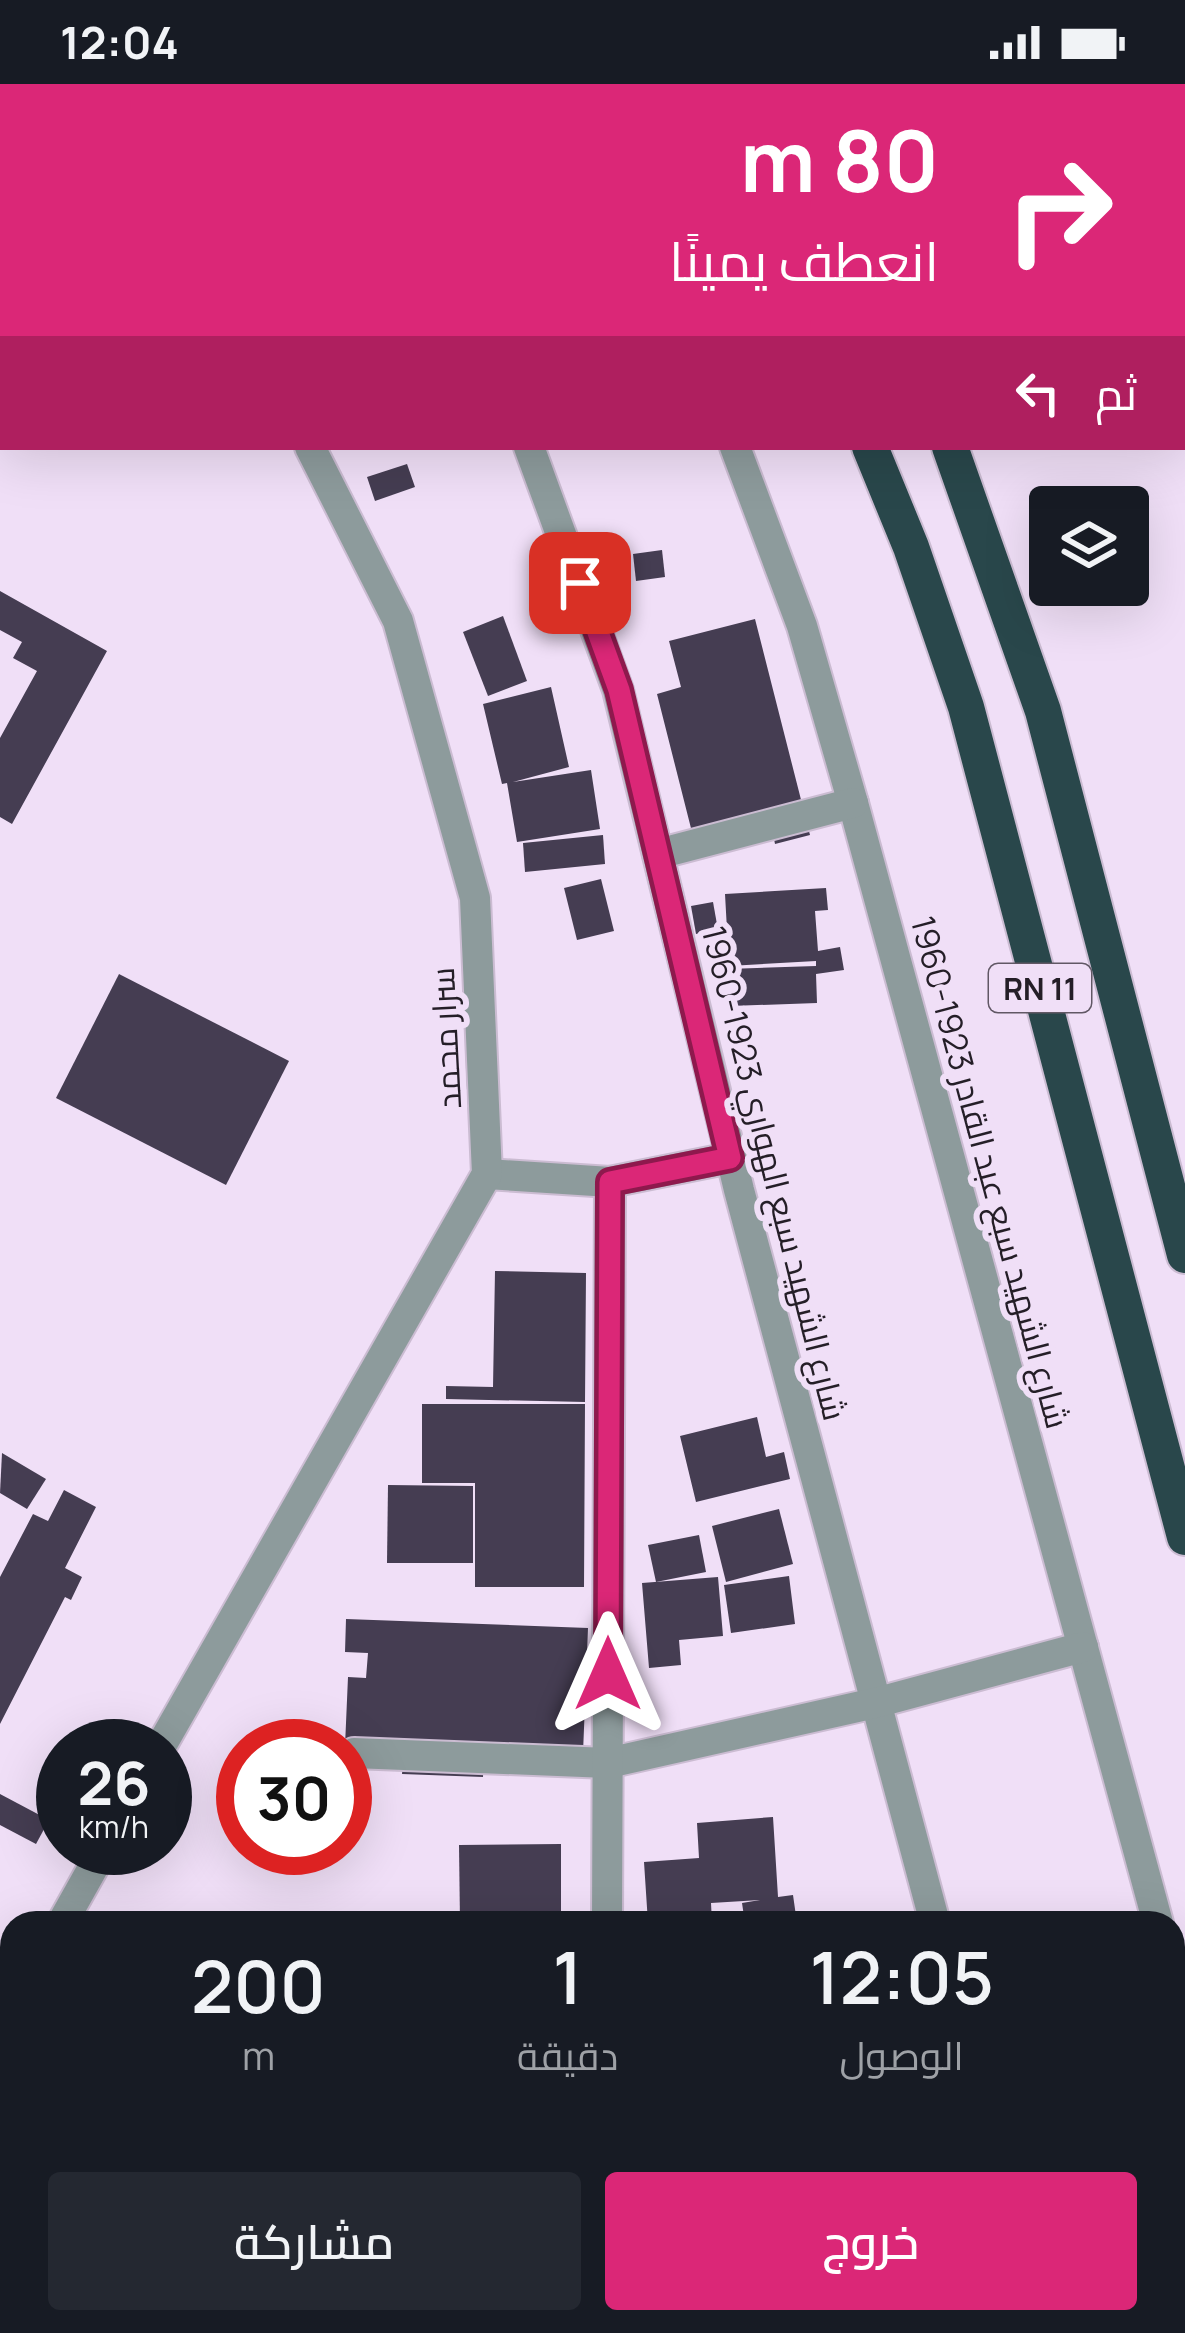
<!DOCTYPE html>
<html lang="ar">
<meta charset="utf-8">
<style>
:root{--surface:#171b24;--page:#242831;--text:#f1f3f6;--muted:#9ea1a6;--accent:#db2777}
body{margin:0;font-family:Manrope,Cairo,sans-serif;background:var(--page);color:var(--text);direction:rtl;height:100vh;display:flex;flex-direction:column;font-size:45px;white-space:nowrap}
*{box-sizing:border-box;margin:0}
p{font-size:39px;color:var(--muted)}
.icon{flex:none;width:66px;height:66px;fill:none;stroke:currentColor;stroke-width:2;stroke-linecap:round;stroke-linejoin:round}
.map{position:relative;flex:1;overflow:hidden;direction:ltr}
.drawer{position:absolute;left:0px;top:1827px;width:1185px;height:423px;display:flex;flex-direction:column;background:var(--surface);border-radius:36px 36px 0 0;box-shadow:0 12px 48px #0002;direction:rtl}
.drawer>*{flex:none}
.top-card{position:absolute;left:0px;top:0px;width:1185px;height:366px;box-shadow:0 12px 48px #0002;direction:rtl;background:#db2777;color:#fff;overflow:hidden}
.tools{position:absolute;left:1029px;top:402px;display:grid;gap:24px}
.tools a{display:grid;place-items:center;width:120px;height:120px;border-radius:12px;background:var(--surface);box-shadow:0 12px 48px #0002;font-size:60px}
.speed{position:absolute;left:36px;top:1635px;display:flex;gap:24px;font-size:60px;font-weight:700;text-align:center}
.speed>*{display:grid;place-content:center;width:156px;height:156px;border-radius:50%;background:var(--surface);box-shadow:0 12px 48px #0002;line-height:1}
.speed small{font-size:30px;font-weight:400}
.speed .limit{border:18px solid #d22;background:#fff;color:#111}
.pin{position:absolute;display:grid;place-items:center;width:102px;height:102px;color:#fff;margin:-51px;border-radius:24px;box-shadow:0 6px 18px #0006}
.me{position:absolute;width:132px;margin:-66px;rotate:0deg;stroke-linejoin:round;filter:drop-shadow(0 0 9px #0008)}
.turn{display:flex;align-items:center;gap:42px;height:252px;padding:0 48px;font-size:54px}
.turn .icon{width:156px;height:156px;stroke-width:2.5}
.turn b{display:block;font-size:84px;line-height:102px}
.then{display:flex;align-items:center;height:114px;padding:0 48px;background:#0003;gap:24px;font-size:45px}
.eta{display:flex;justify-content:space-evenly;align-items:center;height:204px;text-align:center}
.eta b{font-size:72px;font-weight:600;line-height:84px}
.button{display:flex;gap:24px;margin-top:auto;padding:24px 48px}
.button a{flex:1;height:138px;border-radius:12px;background:var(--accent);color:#fff;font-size:48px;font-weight:600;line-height:138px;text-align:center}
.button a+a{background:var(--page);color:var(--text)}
.status{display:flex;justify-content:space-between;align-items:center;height:84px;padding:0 60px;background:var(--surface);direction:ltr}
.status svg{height:33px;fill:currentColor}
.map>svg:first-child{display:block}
.building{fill:#453d52}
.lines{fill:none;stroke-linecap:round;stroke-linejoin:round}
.minor-casing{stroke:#cbbcd2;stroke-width:34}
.highway-casing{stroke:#cbbcd2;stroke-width:40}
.minor{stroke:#8d9b9c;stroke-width:30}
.highway{stroke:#29474b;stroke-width:36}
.route-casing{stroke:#8e194d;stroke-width:30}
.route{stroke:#db2777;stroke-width:21}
.labels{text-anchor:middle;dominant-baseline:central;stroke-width:12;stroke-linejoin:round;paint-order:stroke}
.shield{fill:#f0dff7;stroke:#615865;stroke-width:3}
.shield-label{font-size:30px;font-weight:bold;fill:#241e27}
.street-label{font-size:33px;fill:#241e27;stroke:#f0dff7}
</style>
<div class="status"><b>12:04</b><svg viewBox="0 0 49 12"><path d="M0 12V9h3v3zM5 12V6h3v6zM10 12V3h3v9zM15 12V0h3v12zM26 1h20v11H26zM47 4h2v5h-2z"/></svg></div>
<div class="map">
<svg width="1185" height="2249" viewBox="0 0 1185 2249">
<rect width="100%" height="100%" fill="#f0dff7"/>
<g class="building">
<path d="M 407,380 L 415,403 L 375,417 L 367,393 Z"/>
<path d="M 662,466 L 665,493 L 636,497 L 633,470 Z"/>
<path d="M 0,507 L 107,567 L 12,740 L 0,733 L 0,654 L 37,587 L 13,574 L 22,558 L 0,546 Z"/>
<path d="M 503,532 L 527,597 L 488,612 L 463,548 Z"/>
<path d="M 755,535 L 810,751 L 775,760 L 772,745 L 696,764 L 657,610 L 681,603 L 669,557 Z"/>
<path d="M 551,603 L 569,683 L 513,698 L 591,686 L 600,745 L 517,758 L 507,699 L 502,700 L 483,620 Z"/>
<path d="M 603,751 L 605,780 L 525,788 L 523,759 Z"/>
<path d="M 601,795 L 614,847 L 577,856 L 564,804 Z"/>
<path d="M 826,804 L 828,826 L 815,827 L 818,867 L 840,863 L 844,886 L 816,890 L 817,919 L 730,922 L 728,885 L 816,882 L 816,877 L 729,882 L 725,810 Z"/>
<path d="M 713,818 L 718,846 L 696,850 L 691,822 Z"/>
<path d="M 119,890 L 289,977 L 226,1101 L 56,1014 Z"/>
<path d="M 495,1187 L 586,1189 L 585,1318 L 446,1315 L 446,1302 L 493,1303 Z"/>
<path d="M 422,1320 L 585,1320 L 584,1503 L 475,1503 L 475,1399 L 422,1399 Z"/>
<path d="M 757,1333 L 766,1373 L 784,1368 L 790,1395 L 696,1418 L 680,1352 Z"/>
<path d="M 2,1369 L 46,1395 L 27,1425 L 0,1409 Z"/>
<path d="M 388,1401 L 473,1402 L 473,1479 L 387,1479 Z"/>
<path d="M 64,1406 L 96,1423 L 65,1484 L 82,1493 L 71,1516 L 65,1513 L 0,1640 L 0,1493 L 33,1430 L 48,1437 Z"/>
<path d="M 779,1425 L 793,1480 L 726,1498 L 712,1442 Z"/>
<path d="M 699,1451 L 706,1488 L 656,1498 L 648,1461 Z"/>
<path d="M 789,1492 L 795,1540 L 731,1549 L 724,1501 Z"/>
<path d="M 718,1493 L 723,1552 L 679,1556 L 681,1581 L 649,1584 L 642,1499 Z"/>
<path d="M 346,1535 L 588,1544 L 583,1669 L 484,1666 L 483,1693 L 402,1690 L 403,1679 L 345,1662 L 348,1593 L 366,1594 L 368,1569 L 345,1568 Z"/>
<path d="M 0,1710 L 49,1736 L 36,1760 L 0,1741 Z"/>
<path d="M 773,1733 L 778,1813 L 793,1811 L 796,1832 L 745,1839 L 742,1819 L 760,1816 L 711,1819 L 712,1839 L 648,1839 L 644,1778 L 699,1774 L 697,1739 Z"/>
<path d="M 561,1760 L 561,1839 L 460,1839 L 459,1761 Z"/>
<path d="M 7,2043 L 12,2046 L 12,2093 L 8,2101 L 12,2103 L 12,2178 L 0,2200 L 0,2055 Z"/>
</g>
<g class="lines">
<g class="minor-casing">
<g id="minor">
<path d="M 548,0 L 550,3"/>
<path d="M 0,1 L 4,3"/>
<path d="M 431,3 L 436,0"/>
<path d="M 529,363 L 618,606 L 739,1106 L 935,1839"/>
<path d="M 735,363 L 802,542 L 853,719 L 1158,1839"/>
<path d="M 658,770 L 853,719"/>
<path d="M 487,1090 L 610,1098 L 730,1074"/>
<path d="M 161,1662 L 487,1090 L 475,814 L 398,537 L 310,363"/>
<path d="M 354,1669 L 608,1679 L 875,1619 L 1083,1563"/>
<path d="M 62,1839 L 104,1764"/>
<path d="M 607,1839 L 610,1098"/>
<path d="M 1173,1897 L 1185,1945"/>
<path d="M 834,2238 L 836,2249"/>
<path d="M 1043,2238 L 1046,2249"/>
</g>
</g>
<g class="highway-casing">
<g id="highway">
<path d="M 687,0 L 689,3"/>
<path d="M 774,0 L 776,3"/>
<path d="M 870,363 L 911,463 L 966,623 L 1185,1453"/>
<path d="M 950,363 L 1043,627 L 1185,1171"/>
</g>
</g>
<use href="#minor" class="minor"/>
<use href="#highway" class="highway"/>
</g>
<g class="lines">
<g class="route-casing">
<path id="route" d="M 580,499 L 619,606 L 730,1074 L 610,1098 L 608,1590"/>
</g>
<use href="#route" class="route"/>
</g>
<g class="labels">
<rect class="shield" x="989" y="880" width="102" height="48" rx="9"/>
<g class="shield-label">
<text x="1040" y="904">RN 11</text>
</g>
<g class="street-label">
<text transform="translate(445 954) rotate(-93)">سرار محمد</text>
<text transform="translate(991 1088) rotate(75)">شارع الشهيد سبع عبد القادر 1923-1960</text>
<text transform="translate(775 1089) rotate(76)">شارع الشهيد سبع الهواري 1923-1960</text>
</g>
</g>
</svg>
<div class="tools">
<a><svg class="icon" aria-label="layers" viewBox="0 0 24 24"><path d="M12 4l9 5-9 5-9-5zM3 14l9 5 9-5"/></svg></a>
</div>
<div class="speed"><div>26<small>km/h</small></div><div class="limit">30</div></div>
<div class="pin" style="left:580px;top:499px;background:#d93025"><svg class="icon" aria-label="arrive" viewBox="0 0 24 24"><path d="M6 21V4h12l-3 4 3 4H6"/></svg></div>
<svg class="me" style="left:608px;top:1590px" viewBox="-20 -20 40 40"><path d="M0-17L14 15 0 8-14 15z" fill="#db2777" stroke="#fff" stroke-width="4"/></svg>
<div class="top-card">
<div class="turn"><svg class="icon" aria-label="right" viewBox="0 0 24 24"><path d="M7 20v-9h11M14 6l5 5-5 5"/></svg><div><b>80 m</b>انعطف يمينًا</div></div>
<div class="then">ثم<svg class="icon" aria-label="left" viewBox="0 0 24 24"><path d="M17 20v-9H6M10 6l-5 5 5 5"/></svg></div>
</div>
<section class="drawer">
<div class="eta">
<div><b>12:05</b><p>الوصول</p></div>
<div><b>1</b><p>دقيقة</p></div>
<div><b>200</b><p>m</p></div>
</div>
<div class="button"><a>خروج</a><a>مشاركة</a></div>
</section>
</div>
